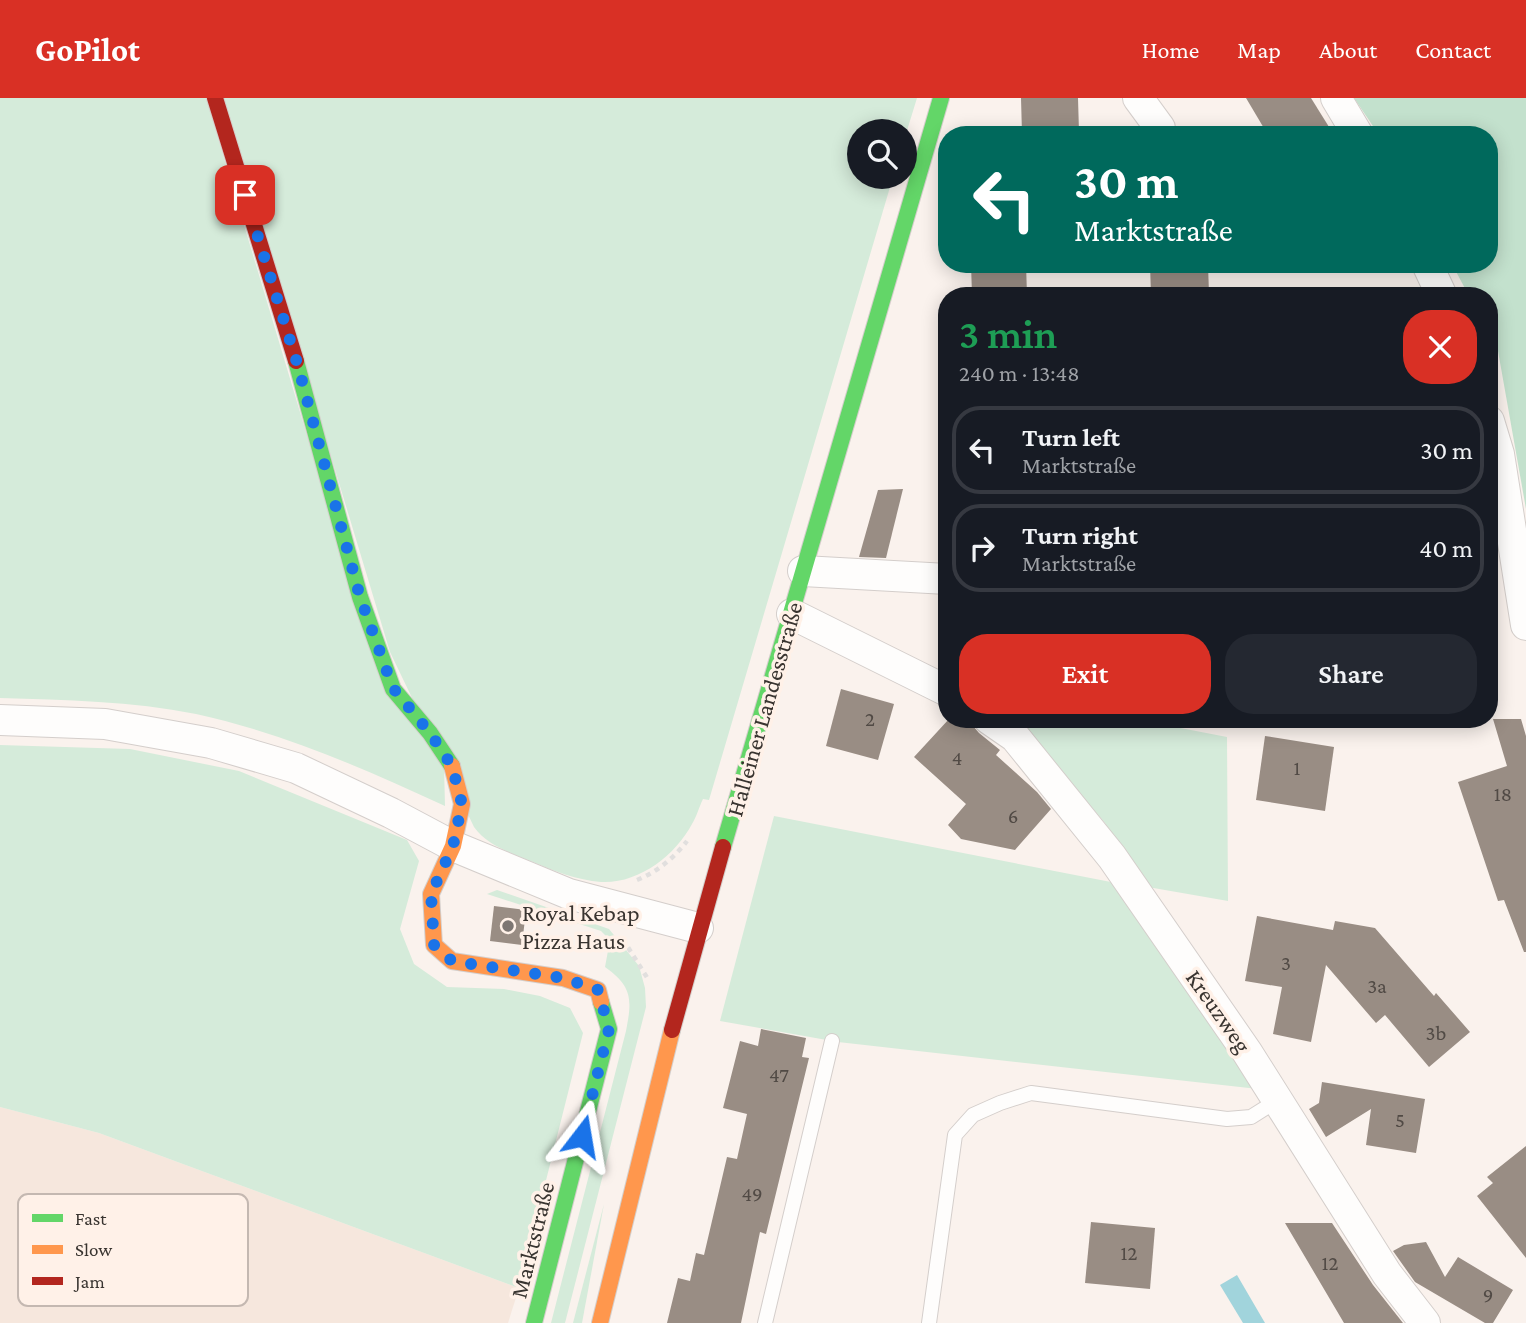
<!DOCTYPE html>
<meta charset="utf-8">
<style>
:root{--surface:#171b24;--page:#242831;--text:#f1f3f6;--muted:#9ea1a6;--line:#363941;--accent:#d93025}
body{margin:0;font-family:"Crimson Pro",serif;background:var(--page);color:var(--text);height:100vh;display:flex;flex-direction:column;font-size:26px;white-space:nowrap}
*{box-sizing:border-box;margin:0}
p{font-size:23px;color:var(--muted)}
.icon{flex:none;width:38px;height:38px;fill:none;stroke:currentColor;stroke-width:2;stroke-linecap:round;stroke-linejoin:round}
.map{position:relative;flex:1;overflow:hidden}
.panel{position:absolute;left:938px;top:189px;width:560px;height:441px;display:flex;flex-direction:column;background:var(--surface);border-radius:28px;box-shadow:0 4px 18px #0003}
.panel>*{flex:none}
.top-card{position:absolute;left:938px;top:28px;width:560px;height:147px;border-radius:28px;box-shadow:0 4px 18px #0003;background:#00695c;color:#fff;overflow:hidden}
.buttons{position:absolute;left:847px;top:21px;display:grid;gap:14px}
.buttons a{display:grid;place-items:center;width:70px;height:70px;border-radius:50%;background:var(--surface);box-shadow:0 4px 18px #0003;font-size:35px}
.pin{position:absolute;display:grid;place-items:center;width:60px;height:60px;color:#fff;margin:-30px;border-radius:14px;box-shadow:0 4px 10px #0006}
.me{position:absolute;width:77px;margin:-38px;rotate:14deg;stroke-linejoin:round;filter:drop-shadow(0 0 5px #0008)}
.turn{display:flex;align-items:center;gap:24px;height:147px;padding:0 21px;font-size:32px}
.turn .icon{width:91px;height:91px;stroke-width:2.5}
.turn b{display:block;font-size:49px;line-height:60px}
.round{display:grid;place-items:center;flex:none;width:74px;height:74px;border-radius:28px;background:var(--page)}
.head{display:flex;align-items:center;justify-content:space-between;height:119px;padding:0 21px}
h1{font-size:42px;font-weight:600;line-height:52px;color:#1e9e55}
.primary-button{display:flex;gap:14px;margin-top:auto;padding:14px 21px}
.primary-button a{flex:1;height:80px;border-radius:28px;background:var(--accent);color:#fff;font-size:28px;font-weight:600;line-height:80px;text-align:center}
.primary-button a+a{background:var(--page);color:var(--text)}
ul{padding:0;list-style:none}
li{display:flex;align-items:center;gap:21px;height:88px;margin:0 14px 10px;padding:0 7px;border:4px solid var(--line);border-radius:28px}
li div{flex:1}
li b{display:block;font-size:26px}
li em{font-style:normal}
header{display:flex;align-items:center;gap:42px;box-sizing:border-box;height:98px;padding:0 35px;background:var(--accent);color:#fff}
header strong{font-size:33px}
nav{display:flex;gap:38px;margin-inline-start:auto;font-size:24px}
.map>svg:first-child{display:block}
.built{fill:#f6e7dd}
.green{fill:#d5ebda}
.forest{fill:#c3e1cd}
.water{fill:#a1d4dc}
.building{fill:#998d84}
.lines{fill:none;stroke-linecap:round;stroke-linejoin:round}
.lane-casing{stroke:#d4cecb;stroke-width:16}
.street-casing{stroke:#d4cecb;stroke-width:32}
.fast-casing{stroke:#d4cecb;stroke-width:18}
.slow-casing{stroke:#d4cecb;stroke-width:18}
.jam-casing{stroke:#d4cecb;stroke-width:18}
.path{stroke:#e1dfde;stroke-width:4.5;stroke-dasharray:5 5;stroke-linecap:butt}
.lane{stroke:#fefdfc;stroke-width:14}
.street{stroke:#fefdfc;stroke-width:30}
.fast{stroke:#63d668;stroke-width:16}
.slow{stroke:#ff974d;stroke-width:16}
.jam{stroke:#b3261e;stroke-width:16}
.route{stroke:#1a73e8;stroke-width:12;stroke-dasharray:0 21.6}
.poi-dot{fill:#7d7672;stroke:#fff1e8;stroke-width:2.5}
.labels{text-anchor:middle;dominant-baseline:central;stroke-width:7;stroke-linejoin:round;paint-order:stroke}
.number-label{font-size:21px;fill:#514a45}
.street-label{font-size:24px;fill:#393430;stroke:#fff1e8}
.poi-label{font-size:24px;fill:#393430;stroke:#fff1e8;text-anchor:start}
.key{fill:#fff1e8;stroke:#c4b8b1;stroke-width:2}
.key-label{font-size:19px;fill:#393430}
</style>
<header>
<strong>GoPilot</strong>
<nav><a>Home</a><a>Map</a><a>About</a><a>Contact</a></nav>
</header>
<div class="map">
<svg width="1526" height="1225" viewBox="0 0 1526 1225">
<rect width="100%" height="100%" fill="#faf2ed"/>
<path class="built" d="M 0,1009 L 99,1035 L 519,1190 L 508,1225 L 0,1225 Z"/>
<g class="green">
<path d="M 0,0 L 206,0 L 379,578 L 444,668 L 445,708 C 365,671 283,635 196,616 C 132,603 65,602 0,600 Z"/>
<path d="M 223,0 L 917,0 L 905,39 L 905,33 L 859,33 L 859,79 L 893,79 L 709,702 L 703,701 C 699,709 697,718 692,726 C 675,758 638,786 601,784 C 577,782 554,773 533,764 C 511,755 488,748 474,729 L 390,554 Z"/>
<path d="M 1012,621 L 1134,621 L 1227,639 L 1228,803 L 1142,788 L 1105,725 L 1037,644 Z"/>
<path d="M 0,647 L 130,651 L 239,673 L 407,742 L 419,763 L 400,831 L 414,866 L 447,889 L 504,891 L 540,898 L 570,910 L 583,935 L 519,1190 L 99,1035 L 0,1009 Z"/>
<path d="M 774,718 L 1116,785 L 1258,991 L 838,944 L 720,923 Z"/>
<path d="M 497,792 L 609,831 L 639,868 L 645,890 L 646,909 L 565,1225 L 551,1225 L 626,933 C 632,902 633,889 605,869 L 610,842 L 601,833 L 487,796 Z"/>
<path d="M 604,1106 L 582,1225 L 573,1225 Z"/>
</g>
<path class="forest" d="M 1354,0 L 1526,0 L 1526,411 L 1498,253 L 1489,236 L 1489,198 L 1469,198 L 1452,166 L 1489,166 L 1489,37 L 1379,37 Z"/>
<path class="water" d="M 1237,1177 L 1265,1225 L 1243,1225 L 1220,1187 Z"/>
<g class="building">
<path d="M 1021,0 L 1078,0 L 1079,34 L 1074,34 L 1074,37 L 1022,36 Z"/>
<path d="M 1246,0 L 1311,0 L 1334,37 L 1268,37 Z"/>
<path d="M 971,166 L 1026,166 L 1027,198 L 972,198 Z"/>
<path d="M 1150,166 L 1208,166 L 1209,196 L 1151,197 Z"/>
<path d="M 903,391 L 886,460 L 859,459 L 878,392 Z"/>
<path d="M 841,591 L 894,606 L 878,662 L 826,648 Z"/>
<path d="M 949,621 L 967,621 L 979,635 L 1000,652 L 996,657 L 1037,694 L 1051,711 L 1015,752 L 961,741 L 948,727 L 966,706 L 914,659 Z"/>
<path d="M 1493,621 L 1521,621 L 1526,638 L 1526,854 L 1524,854 L 1504,802 L 1498,803 L 1458,684 L 1507,668 Z"/>
<path d="M 1265,638 L 1334,649 L 1325,713 L 1256,702 Z"/>
<path d="M 494,808 L 526,812 L 522,847 L 490,843 Z"/>
<path d="M 1257,818 L 1333,832 L 1335,823 L 1375,830 L 1434,898 L 1436,895 L 1470,934 L 1429,969 L 1385,917 L 1376,925 L 1326,867 L 1311,944 L 1273,936 L 1282,889 L 1245,883 Z"/>
<path d="M 761,931 L 806,940 L 802,959 L 809,960 L 766,1136 L 760,1134 L 741,1225 L 667,1225 L 678,1180 L 690,1183 L 696,1155 L 704,1157 L 727,1059 L 737,1061 L 747,1016 L 723,1010 L 740,943 L 758,948 Z"/>
<path d="M 1322,984 L 1425,1001 L 1416,1055 L 1366,1047 L 1371,1011 L 1326,1039 L 1309,1011 L 1319,1005 Z"/>
<path d="M 1526,1048 L 1526,1160 L 1477,1098 L 1493,1085 L 1487,1079 Z"/>
<path d="M 1091,1124 L 1155,1130 L 1150,1191 L 1085,1185 Z"/>
<path d="M 1285,1125 L 1332,1125 L 1373,1187 L 1403,1225 L 1344,1225 Z"/>
<path d="M 1426,1144 L 1445,1179 L 1458,1159 L 1513,1192 L 1493,1225 L 1485,1225 L 1415,1184 L 1393,1153 L 1404,1147 Z"/>
</g>
<g class="lines">
<g class="lane-casing">
<g id="lane">
<path d="M 765,1225 L 832,943"/>
<path d="M 929,1225 L 955,1037 L 973,1017 L 1000,1005 L 1031,995 L 1227,1021 L 1251,1019 L 1278,1002"/>
</g>
</g>
<g class="street-casing">
<g id="street">
<path d="M 1138,0 L 1160,30"/>
<path d="M 1336,0 L 1358,37"/>
<path d="M 1427,166 L 1442,198"/>
<path d="M 1489,323 L 1499,356 L 1526,527"/>
<path d="M 803,473 L 947,481"/>
<path d="M 792,516 L 947,593"/>
<path d="M 989,621 L 1015,639 L 1112,759 L 1247,954 L 1387,1176 L 1425,1225"/>
<path d="M 0,622 L 105,626 L 211,645 L 296,670 L 391,715 L 453,748 L 569,796 L 698,830"/>
</g>
</g>
<g class="fast-casing">
<g id="fast">
<path d="M 296,263 L 360,499 L 393,591 L 430,635 L 452,668"/>
<path d="M 723,749 L 941,0"/>
<path d="M 534,1225 L 609,931 L 601,904"/>
</g>
</g>
<g class="slow-casing">
<g id="slow">
<path d="M 452,668 L 462,706 L 453,748 L 431,796 L 434,847 L 452,863 L 563,880 L 598,892 L 601,904"/>
<path d="M 600,1225 L 672,932"/>
</g>
</g>
<g class="jam-casing">
<g id="jam">
<path d="M 215,0 L 296,263"/>
<path d="M 672,932 L 723,749"/>
</g>
</g>
<g class="path">
<path d="M 637,782 C 657,774 674,760 687,743"/>
<path d="M 625,841 L 624,843 L 648,881"/>
</g>
<use href="#lane" class="lane"/>
<use href="#street" class="street"/>
<use href="#fast" class="fast"/>
<use href="#slow" class="slow"/>
<use href="#jam" class="jam"/>
</g>
<g class="lines">
<path class="route" d="M 245,97 L 298,268 L 360,499 L 385,568 L 393,590 L 430,635 L 452,668 L 462,706 L 453,748 L 431,796 L 434,847 L 452,863 L 563,880 L 598,892 L 609,931 L 582,1038"/>
</g>
<circle class="poi-dot" cx="508" cy="828" r="7"/>
<g class="labels">
<g class="number-label">
<text x="870" y="621">2</text>
<text x="957" y="660">4</text>
<text x="1297" y="670">1</text>
<text x="1503" y="696">18</text>
<text x="1013" y="718">6</text>
<text x="1286" y="865">3</text>
<text x="1377" y="888">3a</text>
<text x="1436" y="935">3b</text>
<text x="779" y="977">47</text>
<text x="1400" y="1022">5</text>
<text x="752" y="1096">49</text>
<text x="1129" y="1155">12</text>
<text x="1330" y="1165">12</text>
<text x="1488" y="1197">9</text>
</g>
<g class="street-label">
<text transform="translate(764 611) rotate(-74)">Halleiner Landesstraße</text>
<text transform="translate(1219 913) rotate(55)">Kreuzweg</text>
<text transform="translate(532 1142) rotate(-76)">Marktstraße</text>
</g>
<g class="poi-label">
<text x="522" y="814">Royal Kebap<tspan x="522" dy="28">Pizza Haus</tspan></text>
</g>
</g>
<rect x="18" y="1096" width="230" height="112" rx="10" class="key"/>
<rect x="32" y="1116" width="31" height="8" fill="#63d668"/>
<rect x="32" y="1147" width="31" height="9" fill="#ff974d"/>
<rect x="32" y="1179" width="31" height="8" fill="#b3261e"/>
<g class="key-label">
<text x="75" y="1127">Fast</text>
<text x="75" y="1158">Slow</text>
<text x="75" y="1190">Jam</text>
</g>
</svg>
<div class="buttons">
<a><svg class="icon" aria-label="search" viewBox="0 0 24 24"><circle cx="10" cy="10" r="6"/><path d="M15 15l6 6"/></svg></a>
</div>
<div class="pin" style="left:245px;top:97px;background:#d93025"><svg class="icon" aria-label="arrive" viewBox="0 0 24 24"><path d="M6 21V4h12l-3 4 3 4H6"/></svg></div>
<svg class="me" style="left:582px;top:1038px" viewBox="-20 -20 40 40"><path d="M0-17L14 15 0 8-14 15z" fill="#1a73e8" stroke="#fff" stroke-width="4"/></svg>
<div class="top-card">
<div class="turn"><svg class="icon" aria-label="left" viewBox="0 0 24 24"><path d="M17 20v-9H6M10 6l-5 5 5 5"/></svg><div><b>30 m</b>Marktstraße</div></div>
</div>
<section class="panel">
<div class="head"><div><h1>3 min</h1><p>240 m · 13:48</p></div><a class="round" style="background:#d93025;color:#fff"><svg class="icon" aria-label="close" viewBox="0 0 24 24"><path d="M6 6l12 12M18 6L6 18"/></svg></a></div>
<ul>
<li><svg class="icon" aria-label="left" viewBox="0 0 24 24"><path d="M17 20v-9H6M10 6l-5 5 5 5"/></svg><div><b>Turn left</b><p>Marktstraße</p></div><em>30 m</em></li>
<li><svg class="icon" aria-label="right" viewBox="0 0 24 24"><path d="M7 20v-9h11M14 6l5 5-5 5"/></svg><div><b>Turn right</b><p>Marktstraße</p></div><em>40 m</em></li>
</ul>
<div class="primary-button"><a>Exit</a><a>Share</a></div>
</section>
</div>
